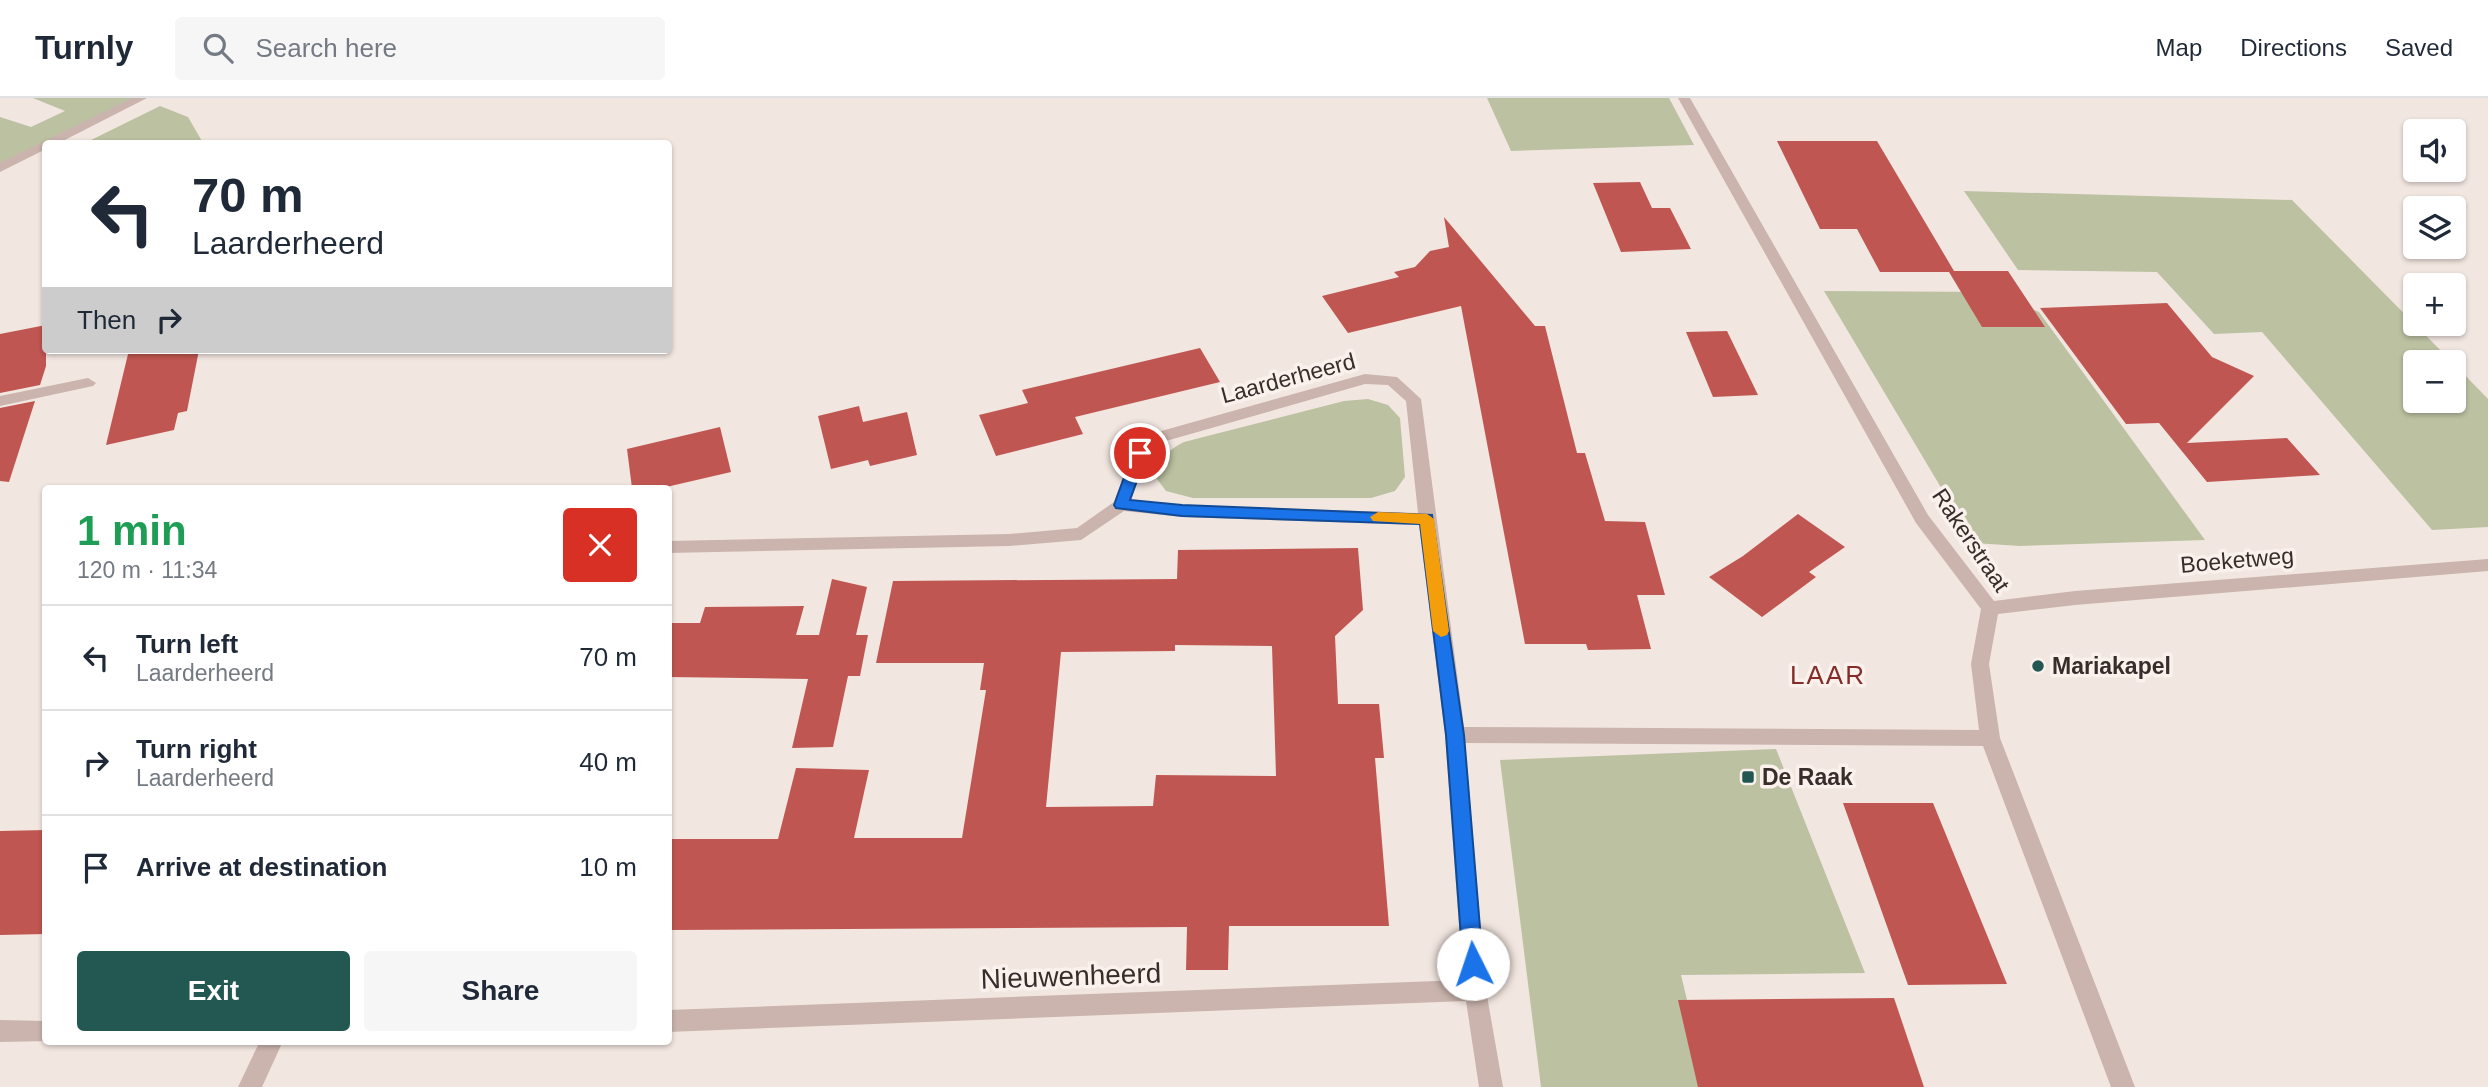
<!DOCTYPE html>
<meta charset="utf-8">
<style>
:root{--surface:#fff;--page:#f6f6f7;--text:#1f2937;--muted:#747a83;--line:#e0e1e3;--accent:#225851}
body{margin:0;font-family:Arial,sans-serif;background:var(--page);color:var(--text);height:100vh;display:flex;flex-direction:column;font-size:26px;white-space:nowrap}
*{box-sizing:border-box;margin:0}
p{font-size:23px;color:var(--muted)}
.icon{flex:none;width:38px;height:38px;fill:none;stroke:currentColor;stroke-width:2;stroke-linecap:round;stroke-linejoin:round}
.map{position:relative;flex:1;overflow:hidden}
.side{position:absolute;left:42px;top:387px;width:630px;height:560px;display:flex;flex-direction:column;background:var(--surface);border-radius:7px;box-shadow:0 2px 5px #0004}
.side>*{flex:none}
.hud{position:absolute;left:42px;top:42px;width:630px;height:214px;border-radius:7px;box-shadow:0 2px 5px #0004;background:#fff;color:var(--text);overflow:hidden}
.tools{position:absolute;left:2403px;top:21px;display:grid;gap:14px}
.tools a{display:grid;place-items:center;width:63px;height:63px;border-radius:7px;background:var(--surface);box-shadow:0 2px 5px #0004;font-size:35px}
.pin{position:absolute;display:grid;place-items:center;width:60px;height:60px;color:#fff;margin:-30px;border:4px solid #fff;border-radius:50%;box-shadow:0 2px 7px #0007}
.me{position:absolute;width:77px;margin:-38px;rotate:356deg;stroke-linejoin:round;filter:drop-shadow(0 0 5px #0008)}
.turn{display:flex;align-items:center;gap:24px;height:147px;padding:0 35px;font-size:32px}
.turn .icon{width:91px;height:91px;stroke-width:2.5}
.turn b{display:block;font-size:49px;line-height:60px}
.then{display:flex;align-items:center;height:66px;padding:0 35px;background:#0003;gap:14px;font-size:26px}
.round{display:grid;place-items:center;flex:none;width:74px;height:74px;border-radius:7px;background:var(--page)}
.summary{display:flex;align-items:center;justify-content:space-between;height:119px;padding:0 35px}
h1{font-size:42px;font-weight:600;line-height:52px;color:#1e9e55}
.primary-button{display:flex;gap:14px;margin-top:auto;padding:14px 35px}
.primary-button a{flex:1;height:80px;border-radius:7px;background:var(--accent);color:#fff;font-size:28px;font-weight:600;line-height:80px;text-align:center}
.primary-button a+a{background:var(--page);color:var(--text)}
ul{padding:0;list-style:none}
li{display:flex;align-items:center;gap:21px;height:105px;padding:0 35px;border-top:2px solid var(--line)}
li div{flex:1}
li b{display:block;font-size:26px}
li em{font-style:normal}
header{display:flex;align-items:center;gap:42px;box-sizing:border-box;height:98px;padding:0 35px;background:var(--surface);border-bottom:2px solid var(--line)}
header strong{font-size:33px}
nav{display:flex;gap:38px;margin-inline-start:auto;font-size:24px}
.search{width:490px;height:63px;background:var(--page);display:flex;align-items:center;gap:18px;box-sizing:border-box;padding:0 24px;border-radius:7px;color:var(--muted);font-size:26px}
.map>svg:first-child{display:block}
.green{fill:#bcc1a1}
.building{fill:#c05651;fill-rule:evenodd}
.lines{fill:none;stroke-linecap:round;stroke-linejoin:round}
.minor{fill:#cab4ad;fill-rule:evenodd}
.route{fill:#1a73e8;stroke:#114b97;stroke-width:2}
.slow{fill:#f59e0b}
.poi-dot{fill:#225851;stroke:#faf1ed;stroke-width:2.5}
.labels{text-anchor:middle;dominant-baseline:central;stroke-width:7;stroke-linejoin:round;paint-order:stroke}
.street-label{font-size:23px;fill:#392d2b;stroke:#faf1ed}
.poi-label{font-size:23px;font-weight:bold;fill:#392d2b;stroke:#faf1ed;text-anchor:start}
.quarter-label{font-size:26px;letter-spacing:2px;fill:#842c28;stroke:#faf1ed}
.near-street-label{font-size:28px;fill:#392d2b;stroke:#faf1ed}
</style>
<header>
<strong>Turnly</strong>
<div class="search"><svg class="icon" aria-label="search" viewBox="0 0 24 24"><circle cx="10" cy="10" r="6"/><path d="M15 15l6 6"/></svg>Search here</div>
<nav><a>Map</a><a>Directions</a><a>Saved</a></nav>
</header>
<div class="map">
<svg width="2488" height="989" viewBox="0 0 2488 989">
<rect width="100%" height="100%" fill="#f2e6e0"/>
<g class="green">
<path d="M 33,0 L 137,0 L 0,68 L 0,19 L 31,29 L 65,13 Z"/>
<path d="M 1487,0 L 1669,0 L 1694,47 L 1511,53 Z"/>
<path d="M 160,8 L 188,19 L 203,45 L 85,45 Z"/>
<path d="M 1964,93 L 2292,102 L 2452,264 L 2415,264 L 2415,303 L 2454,303 L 2454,266 L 2488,301 L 2488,429 L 2432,432 L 2262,234 L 2214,236 L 2157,174 L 2018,172 Z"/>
<path d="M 1824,193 L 1992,194 L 2039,214 L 2205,442 L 2020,448 L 1974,445 Z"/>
<path d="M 1368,301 L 1388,307 L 1400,320 L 1405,379 L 1395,393 L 1371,400 L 1193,400 L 1166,393 L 1154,377 C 1160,360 1168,352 1184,344 L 1344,303 Z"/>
<path d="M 1776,651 L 1865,875 L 1681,877 L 1708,989 L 1541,989 L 1500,662 Z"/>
</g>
<g class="building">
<path d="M 1777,43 L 1877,43 L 1954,173 L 2008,173 L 2045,229 L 1982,229 L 1949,174 L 1880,174 L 1857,131 L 1820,131 Z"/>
<path d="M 1640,84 L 1652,110 L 1670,110 L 1691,151 L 1621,154 L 1593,85 Z"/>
<path d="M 1444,119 L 1535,228 L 1545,228 L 1577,355 L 1585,355 L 1605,423 L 1645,424 L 1665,497 L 1637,497 L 1651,551 L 1588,552 L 1586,546 L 1525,546 L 1461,208 L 1348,235 L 1322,198 L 1399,179 L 1394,174 L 1415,169 L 1430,153 L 1449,149 Z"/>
<path d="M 2167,205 L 2212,259 L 2254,278 L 2187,345 L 2287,340 L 2320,377 L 2207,384 L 2159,325 L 2126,326 L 2040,210 Z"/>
<path d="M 46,227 L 46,268 L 40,287 L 0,295 L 0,236 Z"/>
<path d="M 1727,233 L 1758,297 L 1713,299 L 1686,234 Z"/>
<path d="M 1200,250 L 1220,284 L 1075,319 L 1083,336 L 996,358 L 979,317 L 1028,305 L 1022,292 Z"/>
<path d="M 129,252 L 199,252 L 187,313 L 178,315 L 174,332 L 106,347 Z"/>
<path d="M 35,303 L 9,384 L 0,383 L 0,310 Z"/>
<path d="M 859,308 L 863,324 L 907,314 L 917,357 L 870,368 L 868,362 L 831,371 L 818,318 Z"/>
<path d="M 720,329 L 731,374 L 662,390 L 632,390 L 627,351 Z"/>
<path d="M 1798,416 L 1845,449 L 1809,474 L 1816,479 L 1762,519 L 1709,479 L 1743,458 Z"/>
<path d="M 1358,450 L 1363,512 L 1335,538 L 1338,606 L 1379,606 L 1384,660 L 1375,660 L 1389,828 L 1229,828 L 1228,872 L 1186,872 L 1187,829 L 668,832 L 668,741 L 778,741 L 796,670 L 869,672 L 854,740 L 962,740 L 986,592 L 980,592 L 984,565 L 876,565 L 893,483 L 1177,481 L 1178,452 ZM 1175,547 L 1272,548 L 1276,678 L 1156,677 L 1153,708 L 1046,709 L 1061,554 L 1175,553 Z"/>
<path d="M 832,481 L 867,489 L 856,537 L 868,537 L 860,578 L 848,578 L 833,649 L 792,650 L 808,581 L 668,579 L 668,525 L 700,525 L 705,509 L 804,508 L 796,537 L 819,537 Z"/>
<path d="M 1843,705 L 1933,705 L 2007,886 L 1908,887 Z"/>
<path d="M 46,732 L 46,836 L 0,837 L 0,733 Z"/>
<path d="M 1894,900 L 1924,989 L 1698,989 L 1678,902 Z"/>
</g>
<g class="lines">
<g class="minor">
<path d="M 132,0 L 147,0 L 57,46 L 46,46 L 46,51 L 0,74 L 0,65 Z"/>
<path d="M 1678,0 L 1690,0 L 1928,417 L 1994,503 L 2075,493 L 2488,461 L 2488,473 L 2075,507 L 1998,516 L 1989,566 L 2000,640 L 2135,989 L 2111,989 L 1983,648 L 1465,645 L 1486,892 L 1503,989 L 1479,989 L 1466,903 L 668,934 L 668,912 L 1463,882 L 1445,637 L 1419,427 L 1182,419 L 1124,413 L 1081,442 L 1009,448 L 668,455 L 668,443 L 1009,436 L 1077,430 L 1114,404 L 1132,355 L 1154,335 L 1365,276 L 1397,279 L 1421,301 L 1464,629 L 1979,632 L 1971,566 L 1981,511 L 1916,425 ZM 1365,286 L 1388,287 L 1406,303 L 1418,415 L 1182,407 L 1131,402 L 1147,358 L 1166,343 Z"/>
<path d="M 88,280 L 96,285 L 93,288 L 0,308 L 0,298 Z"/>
<path d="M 0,922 L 46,923 L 46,943 L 50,943 L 0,944 Z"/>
<path d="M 260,943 L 283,943 L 262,989 L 238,989 Z"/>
</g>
</g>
<path class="route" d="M 1140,350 L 1147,355 L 1130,402 L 1182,407 L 1432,417 L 1464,637 L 1483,866 L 1480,873 L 1473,876 L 1466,873 L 1463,866 L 1446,637 L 1420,426 L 1182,418 L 1116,410 L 1114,407 L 1133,355 Z"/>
<path class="slow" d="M 1378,414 L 1427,416 L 1434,421 L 1449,533 L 1447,537 L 1441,539 L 1433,533 L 1420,426 L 1373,423 L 1370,419 Z"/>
<g class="poi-dot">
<circle cx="2038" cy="568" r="7"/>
<rect x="1741" y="672" width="14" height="14" rx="3.5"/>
</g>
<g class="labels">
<g class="street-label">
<text transform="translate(1288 280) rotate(-15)">Laarderheerd</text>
<text transform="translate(1971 442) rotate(56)">Rakerstraat</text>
<text transform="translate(2237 462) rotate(-5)">Boeketweg</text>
</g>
<g class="poi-label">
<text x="2052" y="568">Mariakapel</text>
<text x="1762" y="679">De Raak</text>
</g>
<g class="quarter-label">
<text x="1828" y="577">LAAR</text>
</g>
<g class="near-street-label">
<text transform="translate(1071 878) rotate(-2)">Nieuwenheerd</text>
</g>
</g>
</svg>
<div class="tools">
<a><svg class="icon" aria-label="sound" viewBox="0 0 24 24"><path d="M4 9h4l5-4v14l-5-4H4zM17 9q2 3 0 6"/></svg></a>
<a><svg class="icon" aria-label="layers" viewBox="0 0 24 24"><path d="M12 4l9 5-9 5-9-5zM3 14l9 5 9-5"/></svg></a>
<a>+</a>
<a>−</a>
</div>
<div class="pin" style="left:1140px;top:355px;background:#d93025"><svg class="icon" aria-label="arrive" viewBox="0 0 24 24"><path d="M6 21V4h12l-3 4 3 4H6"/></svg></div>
<svg class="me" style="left:1473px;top:866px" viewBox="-20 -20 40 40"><circle r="19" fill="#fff"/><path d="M0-13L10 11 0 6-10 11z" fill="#1a73e8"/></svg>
<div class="hud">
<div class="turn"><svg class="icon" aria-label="left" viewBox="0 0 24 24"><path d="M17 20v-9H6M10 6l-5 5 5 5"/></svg><div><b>70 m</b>Laarderheerd</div></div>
<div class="then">Then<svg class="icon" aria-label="right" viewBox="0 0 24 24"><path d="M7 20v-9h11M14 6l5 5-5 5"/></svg></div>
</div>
<section class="side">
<div class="summary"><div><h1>1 min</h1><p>120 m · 11:34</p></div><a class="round" style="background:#d93025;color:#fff"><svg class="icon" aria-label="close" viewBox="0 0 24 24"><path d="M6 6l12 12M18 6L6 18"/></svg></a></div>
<ul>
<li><svg class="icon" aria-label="left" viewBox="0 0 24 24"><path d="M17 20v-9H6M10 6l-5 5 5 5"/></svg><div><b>Turn left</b><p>Laarderheerd</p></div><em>70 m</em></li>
<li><svg class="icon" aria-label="right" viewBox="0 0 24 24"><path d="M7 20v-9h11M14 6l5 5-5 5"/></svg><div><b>Turn right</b><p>Laarderheerd</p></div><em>40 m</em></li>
<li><svg class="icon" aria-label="arrive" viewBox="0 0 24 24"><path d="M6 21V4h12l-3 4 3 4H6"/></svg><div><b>Arrive at destination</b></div><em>10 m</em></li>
</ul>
<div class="primary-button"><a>Exit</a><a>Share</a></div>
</section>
</div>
